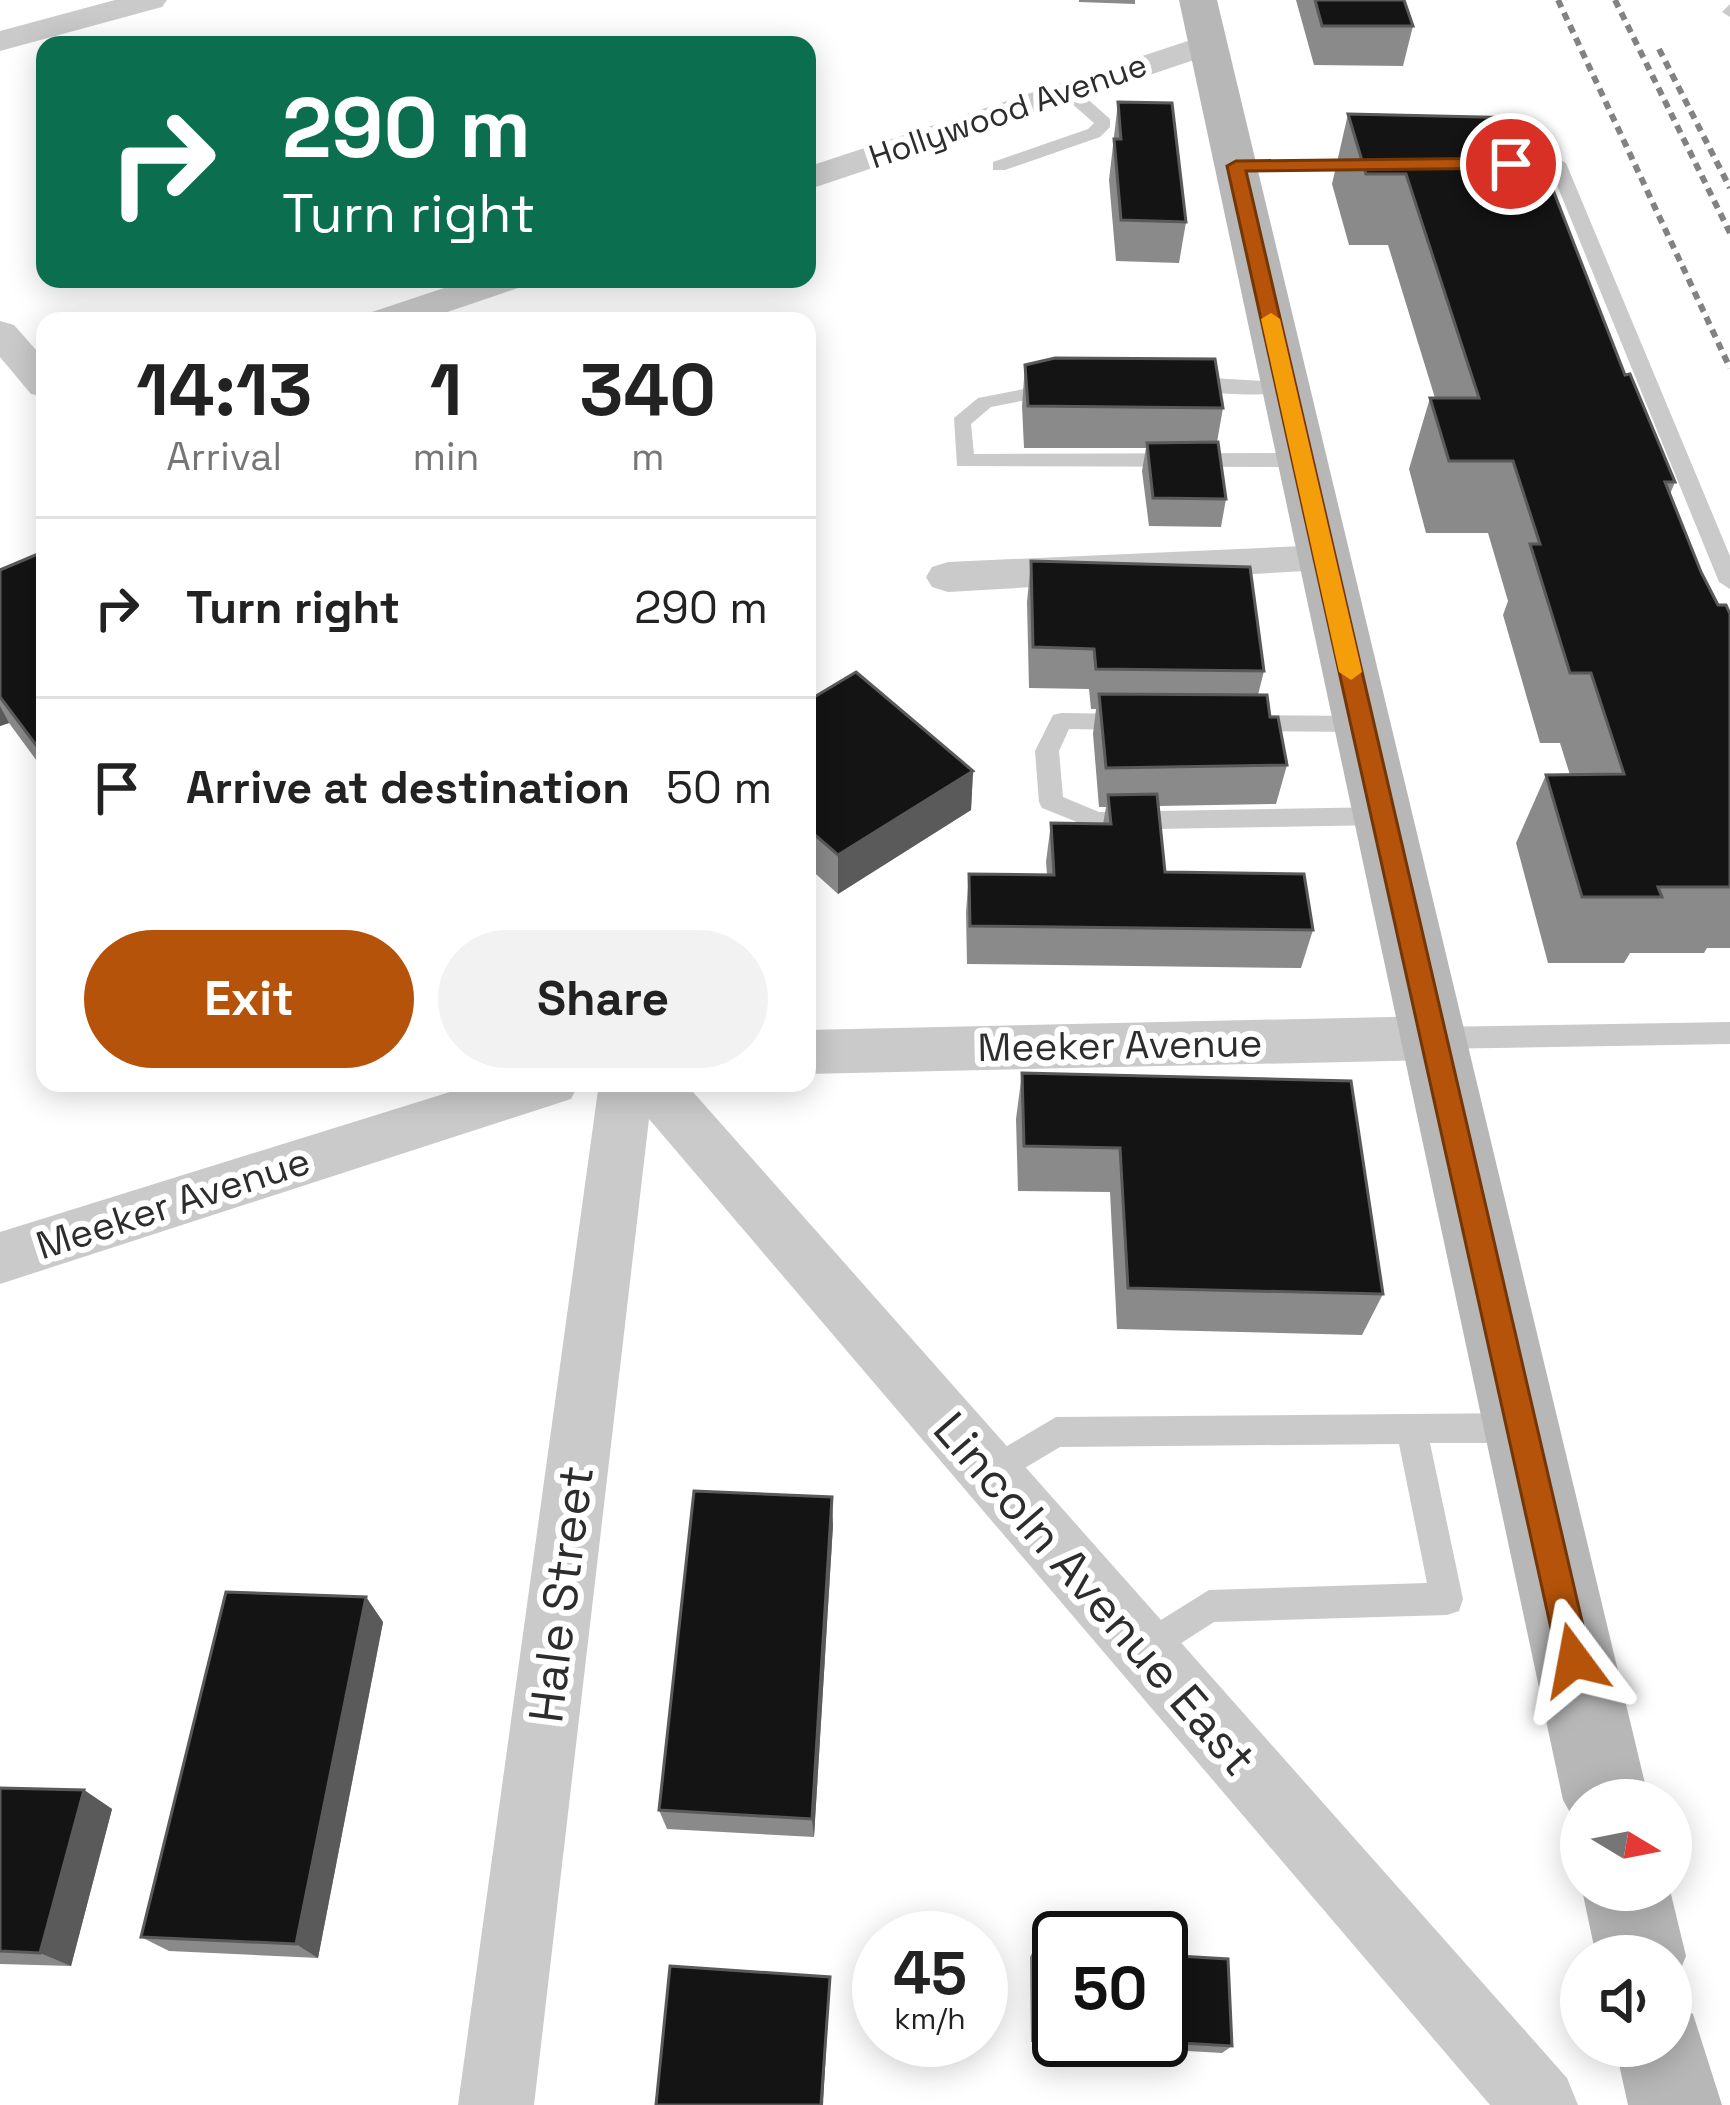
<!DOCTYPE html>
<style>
:root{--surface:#fff;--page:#f2f2f2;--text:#222;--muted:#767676;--line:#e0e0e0;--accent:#b45309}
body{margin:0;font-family:"Space Grotesk",sans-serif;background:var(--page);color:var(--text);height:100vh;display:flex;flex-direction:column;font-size:45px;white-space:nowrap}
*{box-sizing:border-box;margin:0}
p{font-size:39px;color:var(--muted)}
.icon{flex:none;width:66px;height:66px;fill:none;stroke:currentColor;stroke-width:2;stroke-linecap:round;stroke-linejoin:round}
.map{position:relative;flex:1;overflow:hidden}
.panel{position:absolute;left:36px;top:312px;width:780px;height:780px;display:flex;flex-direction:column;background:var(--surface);border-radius:24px;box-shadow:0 6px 30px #0003}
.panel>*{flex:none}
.top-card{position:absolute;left:36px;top:36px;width:780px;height:252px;border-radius:24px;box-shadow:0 6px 30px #0003;background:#0b6e4f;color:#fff;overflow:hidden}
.needle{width:78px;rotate:100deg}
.fabs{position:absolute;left:1560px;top:1779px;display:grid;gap:24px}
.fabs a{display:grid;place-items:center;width:132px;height:132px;border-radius:50%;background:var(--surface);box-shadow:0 6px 30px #0003;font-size:60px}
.speed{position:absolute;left:852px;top:1911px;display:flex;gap:24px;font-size:60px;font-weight:700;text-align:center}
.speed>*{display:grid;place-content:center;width:156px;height:156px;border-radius:50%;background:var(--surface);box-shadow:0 6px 30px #0003;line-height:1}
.speed small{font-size:30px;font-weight:400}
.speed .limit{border:6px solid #111;border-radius:18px;background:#fff;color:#111}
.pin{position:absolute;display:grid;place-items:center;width:102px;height:102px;color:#fff;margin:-51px;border:6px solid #fff;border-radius:50%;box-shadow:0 3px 12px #0007}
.me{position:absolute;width:132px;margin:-66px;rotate:347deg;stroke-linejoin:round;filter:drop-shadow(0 0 9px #0008)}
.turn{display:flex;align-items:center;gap:42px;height:252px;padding:0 48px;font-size:54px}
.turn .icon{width:156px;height:156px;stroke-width:2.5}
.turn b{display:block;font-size:84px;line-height:102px}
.eta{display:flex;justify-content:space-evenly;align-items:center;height:204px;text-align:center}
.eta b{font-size:72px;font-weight:700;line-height:84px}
.primary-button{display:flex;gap:24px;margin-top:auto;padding:24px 48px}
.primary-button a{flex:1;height:138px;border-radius:72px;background:var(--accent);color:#fff;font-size:48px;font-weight:700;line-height:138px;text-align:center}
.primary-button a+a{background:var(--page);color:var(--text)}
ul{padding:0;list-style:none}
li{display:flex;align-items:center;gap:36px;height:180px;padding:0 48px;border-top:3px solid var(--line)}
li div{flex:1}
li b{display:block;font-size:45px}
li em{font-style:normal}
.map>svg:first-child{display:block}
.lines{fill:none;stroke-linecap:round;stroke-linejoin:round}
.lane{fill:#cacaca;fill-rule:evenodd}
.street{fill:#cacaca;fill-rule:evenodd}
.secondary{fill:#b7b7b7;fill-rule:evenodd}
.rail{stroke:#828282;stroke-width:6;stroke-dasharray:8 6;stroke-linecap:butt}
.wall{fill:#8a8a8a}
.shaded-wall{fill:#5a5a5a}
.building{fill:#141414;stroke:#5a5a5a;stroke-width:3}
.route{fill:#b45309;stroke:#753606;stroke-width:3}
.slow{fill:#f59e0b}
.labels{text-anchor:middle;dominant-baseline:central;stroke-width:12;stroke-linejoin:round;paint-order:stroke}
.far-street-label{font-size:33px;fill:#2d2d2d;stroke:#fff}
.street-label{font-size:39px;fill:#2d2d2d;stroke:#fff}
.near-street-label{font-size:48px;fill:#2d2d2d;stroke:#fff}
</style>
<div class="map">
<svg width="1730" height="2105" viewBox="0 0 1730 2105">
<rect width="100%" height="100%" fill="#fff"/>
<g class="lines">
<g class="lane">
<path d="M 1730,4 L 1730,17 L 1722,12 Z"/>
<path d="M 1062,87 L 1074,87 L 1110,119 L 1110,127 L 1100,137 L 1005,170 L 993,170 L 993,162 L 1088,129 L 1094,123 L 1062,95 Z"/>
<path d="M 1557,158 L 1566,163 L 1730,556 L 1730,589 L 1719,582 L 1550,168 L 1505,169 L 1496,164 L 1505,159 Z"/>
<path d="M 1370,160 L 1376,161 L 1376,169 L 1236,171 L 1227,166 L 1236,161 Z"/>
<path d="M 1206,376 C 1230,382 1281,378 1296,388 C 1279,400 1188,394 1173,383 L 1183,377 Z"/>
<path d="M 1055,383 L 1062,385 L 1062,393 L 991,407 L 971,424 L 974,454 L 1303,453 L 1313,460 L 1303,467 L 957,466 L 954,418 L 978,398 Z"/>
<path d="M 1061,713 L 1130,714 L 1142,722 L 1130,730 L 1069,729 L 1059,751 L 1063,797 L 1099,812 L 1384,807 L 1396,816 L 1384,825 L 1097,830 L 1042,808 L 1039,802 L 1035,751 L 1053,715 Z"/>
<path d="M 1247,715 L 1362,716 L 1374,724 L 1362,732 L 1247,731 L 1235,723 Z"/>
<path d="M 1730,1022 L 1730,1044 L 1434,1049 L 1425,1046 L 1421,1038 L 1425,1030 L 1434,1027 Z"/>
<path d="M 1521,1413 L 1532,1418 L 1536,1428 L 1532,1438 L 1521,1443 L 1430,1443 L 1463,1599 L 1459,1611 L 1447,1615 L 1214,1622 L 1144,1667 L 1132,1662 L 1127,1650 L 1132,1638 L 1209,1590 L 1427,1583 L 1399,1444 L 1060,1447 L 991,1488 L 980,1484 L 975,1473 L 980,1462 L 1056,1417 Z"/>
</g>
<g class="street">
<path d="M 115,0 L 167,0 L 162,7 L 0,51 L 0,31 Z"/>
<path d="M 1209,34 L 1225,44 L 1221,51 L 807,190 L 807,167 Z"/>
<path d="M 471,279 L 527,279 L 521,287 L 421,321 L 364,321 L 369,313 Z"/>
<path d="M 0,321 L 14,325 L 45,360 L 45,397 L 31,394 L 0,357 Z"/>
<path d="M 1325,545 L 1340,549 L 1347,559 L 1340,569 L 948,592 L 932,587 L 926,577 L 932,567 L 948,562 Z"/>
<path d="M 1434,1016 L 1453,1023 L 1461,1038 L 1453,1053 L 1434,1060 L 807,1074 L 807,1030 Z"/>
<path d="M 479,1083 L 579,1083 L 571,1099 L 0,1284 L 0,1232 Z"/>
<path d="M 599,1083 L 685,1083 L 1567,2078 L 1578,2105 L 1490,2105 L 649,1119 L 534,2105 L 458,2105 Z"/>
</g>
<g class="secondary">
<path d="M 1179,0 L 1217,0 L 1649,1800 L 1581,1800 L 1581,1832 L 1563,1800 Z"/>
<path d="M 1582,1890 L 1670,1890 L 1686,1956 L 1673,1988 L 1671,1956 L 1596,1956 Z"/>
<path d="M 1671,2004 L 1693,2014 L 1722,2105 L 1628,2105 L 1615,2046 L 1671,2046 Z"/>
</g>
<g class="rail">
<path d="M 1558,0 L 1730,368"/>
<path d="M 1615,0 L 1730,233"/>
<path d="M 1659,49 L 1730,188"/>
</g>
</g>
<g class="wall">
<path d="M 1079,0 L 1135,0 L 1135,4 L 1079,2 Z"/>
<path d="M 1296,0 L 1404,0 L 1413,26 L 1403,66 L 1314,65 Z"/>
<path d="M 1118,102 L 1186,222 L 1179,263 L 1116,261 L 1109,180 Z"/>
<path d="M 1348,114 L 1625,375 L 1675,482 L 1670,494 L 1701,572 L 1718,605 L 1730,614 L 1730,948 L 1707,948 L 1704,953 L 1630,953 L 1624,963 L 1548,963 L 1516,843 L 1546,775 L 1570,775 L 1560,743 L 1540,743 L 1503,615 L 1508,601 L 1488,533 L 1426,533 L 1409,469 L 1430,398 L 1435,398 L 1388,245 L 1349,245 L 1332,184 Z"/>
<path d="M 1025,365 L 1223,408 L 1217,442 L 1226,499 L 1221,527 L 1149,526 L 1142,471 L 1146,448 L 1024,448 L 1022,406 Z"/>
<path d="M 45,551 L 45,772 L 9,723 L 0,726 L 0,570 Z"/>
<path d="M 1031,561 L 1264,671 L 1258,695 L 1270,717 L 1287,765 L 1276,804 L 1158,806 L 1165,872 L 1313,930 L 1301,968 L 967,964 L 966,912 L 969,874 L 1047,874 L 1046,862 L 1051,823 L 1103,824 L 1106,807 L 1099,807 L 1093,734 L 1096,709 L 1091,709 L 1089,689 L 1029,688 L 1027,602 Z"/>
<path d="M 807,688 L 816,696 L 973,771 L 971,810 L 838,894 L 807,866 Z"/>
<path d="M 1022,1073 L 1383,1294 L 1362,1335 L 1117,1329 L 1110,1192 L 1018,1191 L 1016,1119 Z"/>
<path d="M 833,1525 L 814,1837 L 667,1829 L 659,1810 Z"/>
<path d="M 366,1597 L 383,1622 L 318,1958 L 169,1951 L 141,1937 Z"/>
<path d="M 0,1788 L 84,1790 L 112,1809 L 71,1966 L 0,1964 Z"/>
<path d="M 1035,1948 L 1059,1949 L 1059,2040 L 1161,2040 L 1232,2046 L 1222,2053 L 1031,2042 L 1030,1957 Z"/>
</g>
<g class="shaded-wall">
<path d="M 0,706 L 9,723 L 0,726 Z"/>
<path d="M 973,771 L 971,810 L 838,894 L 838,855 Z"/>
<path d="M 832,1497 L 833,1525 L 814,1837 L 812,1819 Z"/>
<path d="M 366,1597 L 383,1622 L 318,1958 L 296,1944 Z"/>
<path d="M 84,1790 L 112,1809 L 71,1966 L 40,1953 Z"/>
<path d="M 830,1977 L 823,2105 L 821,2105 Z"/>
</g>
<g class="building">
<path d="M 1315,0 L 1404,0 L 1413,26 L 1322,26 Z"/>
<path d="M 1118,102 L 1172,103 L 1186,222 L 1121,220 L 1114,139 L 1121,139 Z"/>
<path d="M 1348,114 L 1525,118 L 1625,375 L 1630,374 L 1675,482 L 1665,482 L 1701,572 L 1718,605 L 1726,605 L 1730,614 L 1730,887 L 1658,887 L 1662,897 L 1582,897 L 1546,775 L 1624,774 L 1591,673 L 1570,673 L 1530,544 L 1540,544 L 1513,461 L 1449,461 L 1430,398 L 1479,398 L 1406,174 L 1366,174 Z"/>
<path d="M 1055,358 L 1215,359 L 1223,408 L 1028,406 L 1025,365 Z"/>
<path d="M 1218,442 L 1226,499 L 1153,498 L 1147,443 Z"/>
<path d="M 45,551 L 45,757 L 0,697 L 0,570 Z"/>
<path d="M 1031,561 L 1250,567 L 1264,671 L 1096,669 L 1094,649 L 1033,647 Z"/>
<path d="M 856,672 L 973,771 L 838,855 L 807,828 L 807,688 L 816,696 Z"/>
<path d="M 1099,694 L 1267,695 L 1270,717 L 1278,717 L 1287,765 L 1106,768 Z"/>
<path d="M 1157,794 L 1165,872 L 1304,874 L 1313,930 L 970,926 L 969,874 L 1054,875 L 1051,823 L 1111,824 L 1108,795 Z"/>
<path d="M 1022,1073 L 1351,1081 L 1383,1294 L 1128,1288 L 1120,1148 L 1024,1146 Z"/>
<path d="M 694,1491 L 832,1497 L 812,1819 L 659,1810 Z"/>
<path d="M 226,1592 L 366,1597 L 296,1944 L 141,1937 Z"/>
<path d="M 0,1788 L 84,1790 L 40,1953 L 0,1951 Z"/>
<path d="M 1035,1948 L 1059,1949 L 1059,2036 L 1035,2035 Z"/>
<path d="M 1161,1955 L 1228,1959 L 1232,2046 L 1127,2040 L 1161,2040 Z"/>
<path d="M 670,1966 L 830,1977 L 821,2105 L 656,2105 Z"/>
</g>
<path class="route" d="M 1511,158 L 1518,160 L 1518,168 L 1246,171 L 1591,1660 L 1586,1672 L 1574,1677 L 1562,1672 L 1558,1660 L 1227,166 L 1236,161 Z"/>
<path class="slow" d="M 1271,313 L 1280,319 L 1362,672 L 1351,680 L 1339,672 L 1261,319 Z"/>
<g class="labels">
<g class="far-street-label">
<text transform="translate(1008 111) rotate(-19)">Hollywood Avenue</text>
</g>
<g class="street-label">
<text transform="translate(1120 1045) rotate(-1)">Meeker Avenue</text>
<text transform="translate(173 1203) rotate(-18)">Meeker Avenue</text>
</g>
<g class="near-street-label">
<text transform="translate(561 1594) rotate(-83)">Hale Street</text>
<text transform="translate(1095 1594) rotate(49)">Lincoln Avenue East</text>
</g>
</g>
</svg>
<div class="fabs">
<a><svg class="needle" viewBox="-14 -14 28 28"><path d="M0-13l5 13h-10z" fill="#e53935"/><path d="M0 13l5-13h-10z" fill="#767676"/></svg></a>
<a><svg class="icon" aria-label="sound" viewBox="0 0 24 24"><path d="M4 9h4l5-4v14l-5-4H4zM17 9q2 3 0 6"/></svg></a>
</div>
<div class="speed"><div>45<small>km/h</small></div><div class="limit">50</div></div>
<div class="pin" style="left:1511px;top:164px;background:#d93025"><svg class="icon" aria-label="arrive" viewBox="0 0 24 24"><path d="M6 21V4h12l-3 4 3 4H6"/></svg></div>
<svg class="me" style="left:1574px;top:1660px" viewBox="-20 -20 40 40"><path d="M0-17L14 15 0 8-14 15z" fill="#b45309" stroke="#fff" stroke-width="4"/></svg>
<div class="top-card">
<div class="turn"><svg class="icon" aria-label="right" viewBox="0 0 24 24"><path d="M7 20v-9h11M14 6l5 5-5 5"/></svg><div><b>290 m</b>Turn right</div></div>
</div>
<section class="panel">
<div class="eta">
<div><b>14:13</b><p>Arrival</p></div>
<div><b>1</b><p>min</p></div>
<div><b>340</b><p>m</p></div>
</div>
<ul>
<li><svg class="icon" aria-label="right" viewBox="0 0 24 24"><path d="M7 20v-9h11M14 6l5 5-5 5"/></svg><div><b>Turn right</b></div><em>290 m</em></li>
<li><svg class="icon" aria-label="arrive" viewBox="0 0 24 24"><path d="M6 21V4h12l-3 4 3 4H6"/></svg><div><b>Arrive at destination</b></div><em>50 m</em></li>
</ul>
<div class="primary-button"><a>Exit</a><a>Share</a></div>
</section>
</div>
